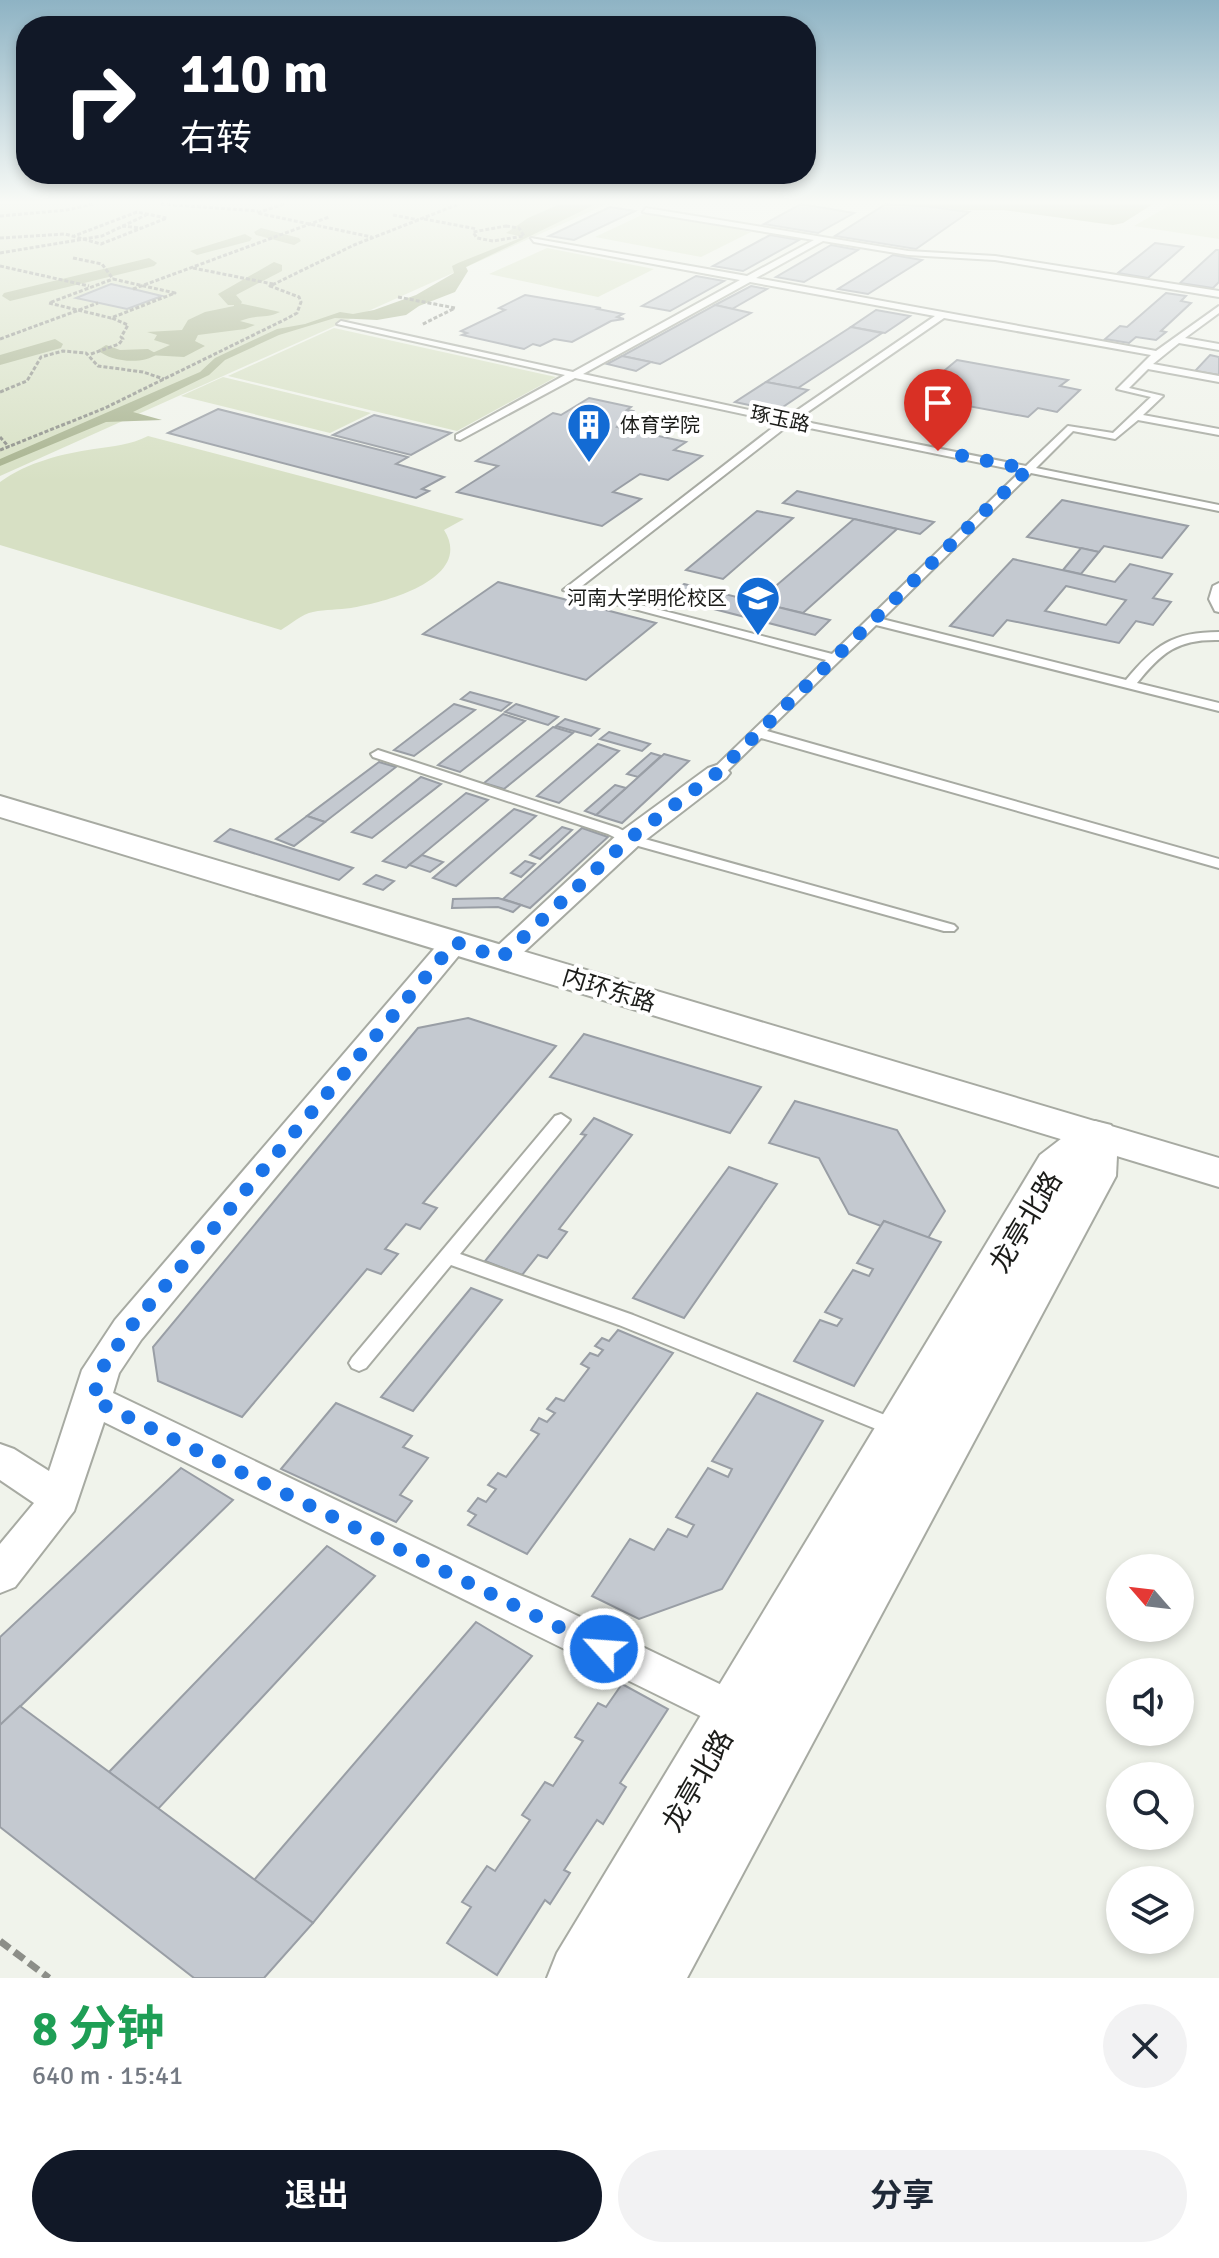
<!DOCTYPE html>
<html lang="zh">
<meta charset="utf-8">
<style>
:root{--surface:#fff;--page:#f2f2f3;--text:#1f2937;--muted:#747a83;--accent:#111827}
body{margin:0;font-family:Signika,"Noto Sans SC",sans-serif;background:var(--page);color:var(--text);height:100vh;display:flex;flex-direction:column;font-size:30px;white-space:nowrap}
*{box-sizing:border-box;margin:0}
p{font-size:26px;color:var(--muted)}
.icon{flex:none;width:44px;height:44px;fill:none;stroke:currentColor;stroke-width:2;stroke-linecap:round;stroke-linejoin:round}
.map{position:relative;height:1978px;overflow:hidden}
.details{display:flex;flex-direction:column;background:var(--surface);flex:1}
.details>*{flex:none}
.guide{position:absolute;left:16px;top:16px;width:800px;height:168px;border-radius:32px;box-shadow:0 4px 12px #0003;background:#111827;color:#fff;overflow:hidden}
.needle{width:52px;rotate:298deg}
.tools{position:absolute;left:1106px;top:1554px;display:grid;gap:16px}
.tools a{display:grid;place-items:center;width:88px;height:88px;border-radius:50%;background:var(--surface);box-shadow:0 4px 12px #0003;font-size:40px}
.pin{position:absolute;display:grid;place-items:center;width:68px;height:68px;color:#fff;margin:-82px -34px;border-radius:50% 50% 50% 0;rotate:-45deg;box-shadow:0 0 8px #0007}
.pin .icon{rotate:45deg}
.me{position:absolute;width:88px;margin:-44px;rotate:296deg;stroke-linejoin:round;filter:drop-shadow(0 0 6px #0008)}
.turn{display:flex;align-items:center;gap:28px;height:168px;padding:0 32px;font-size:36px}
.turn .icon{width:104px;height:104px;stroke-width:2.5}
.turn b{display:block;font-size:56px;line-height:68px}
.round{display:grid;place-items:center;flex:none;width:84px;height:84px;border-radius:42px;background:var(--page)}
.summary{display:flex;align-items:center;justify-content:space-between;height:136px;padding:0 32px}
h1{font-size:48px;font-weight:700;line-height:60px;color:#1e9e55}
.cta{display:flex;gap:16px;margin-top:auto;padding:16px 32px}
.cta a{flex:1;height:92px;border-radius:48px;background:var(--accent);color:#fff;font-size:32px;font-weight:700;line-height:92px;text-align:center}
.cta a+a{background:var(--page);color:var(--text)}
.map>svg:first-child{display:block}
.green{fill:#d7e0c4}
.forest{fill:#a7b28e}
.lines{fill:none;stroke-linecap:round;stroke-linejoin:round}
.canal{fill:#a7b28e;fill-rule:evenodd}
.building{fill:#c4c9d0;stroke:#999ea5;stroke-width:2;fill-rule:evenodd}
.service-casing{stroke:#a7aaa2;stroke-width:4}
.minor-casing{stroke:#a7aaa2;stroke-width:4}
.tertiary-casing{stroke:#a7aaa2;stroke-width:4}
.secondary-casing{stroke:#a7aaa2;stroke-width:4}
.path-far1{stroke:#8c8e88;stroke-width:3;stroke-dasharray:4 2;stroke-linecap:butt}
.path{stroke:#8c8e88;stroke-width:7;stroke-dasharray:12 6;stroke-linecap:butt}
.service{fill:#fff;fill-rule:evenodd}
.minor{fill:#fff;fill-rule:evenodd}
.tertiary{fill:#fff;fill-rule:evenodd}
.secondary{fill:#fff;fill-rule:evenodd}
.route{stroke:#1a73e8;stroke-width:14;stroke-dasharray:0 25.2}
.labels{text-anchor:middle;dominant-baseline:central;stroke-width:8;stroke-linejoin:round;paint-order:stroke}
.far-street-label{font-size:20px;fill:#1b1c19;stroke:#fff}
.far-poi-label{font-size:20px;fill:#1b1c19;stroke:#fff;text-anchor:start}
.street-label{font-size:24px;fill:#1b1c19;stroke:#fff}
.near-street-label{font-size:28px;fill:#1b1c19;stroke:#fff}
</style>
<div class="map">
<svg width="1219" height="1978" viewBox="0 0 1219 1978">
<rect width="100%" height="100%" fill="#f0f3eb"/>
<g class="green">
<path d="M 0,204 L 607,204 L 0,476 Z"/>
<path d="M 1172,204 L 1219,204 L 1219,239 L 1134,226 Z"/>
<path d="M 646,213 L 751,232 L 701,257 L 595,237 Z"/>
<path d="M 547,248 L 654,269 L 598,297 L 489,274 Z"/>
<path d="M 334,328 L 556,377 L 457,431 L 228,376 Z"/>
<path d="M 223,377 L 371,413 L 330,433 L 181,396 Z"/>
<path d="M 148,436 L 464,519 L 444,530 C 475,579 384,603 351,608 C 339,610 326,609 313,612 C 302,614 291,624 281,630 L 0,545 L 0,482 C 28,462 61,454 94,449 C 114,446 130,445 148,436 Z"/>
</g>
<g class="forest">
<path d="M 560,204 L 591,204 L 592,206 L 466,267 L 468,271 L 455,292 L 419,306 L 406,315 L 377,320 L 335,318 L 279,335 L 225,360 L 209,375 L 133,412 L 162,420 L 106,422 L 0,466 L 0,459 L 200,372 L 215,358 L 277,329 L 305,324 L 340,312 L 353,314 L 374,310 L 416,295 L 454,273 L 452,266 L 458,263 L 523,237 L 506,233 L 528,218 Z"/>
<path d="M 909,204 L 1153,204 L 1123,223 L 1113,225 L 1003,210 L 963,210 Z"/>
<path d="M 234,302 L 280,312 C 266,319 258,314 240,321 L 255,325 L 245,329 L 198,335 L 195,341 L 205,346 L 184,357 L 148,355 L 170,345 L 154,340 L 157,335 L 147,332 L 182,330 L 188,320 L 205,312 L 234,306 Z"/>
</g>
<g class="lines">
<g class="canal">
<path d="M 261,228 L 299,238 L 301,241 L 294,245 L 256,235 L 254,232 Z"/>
<path d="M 245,234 L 252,238 L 250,241 L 197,255 L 190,251 Z"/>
<path d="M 149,258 L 157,263 L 154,266 L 10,301 L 2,296 L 4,293 Z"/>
<path d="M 274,262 L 282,265 L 282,271 L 236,295 L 242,302 L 240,305 L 228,305 L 218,294 Z"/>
<path d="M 55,339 L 63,344 L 61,348 L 0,365 L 0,355 Z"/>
<path d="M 106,345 L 120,350 L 148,349 L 157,354 C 143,365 110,362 98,350 Z"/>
</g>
</g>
<g class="building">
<path d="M 801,204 L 854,213 L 818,233 L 764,224 Z"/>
<path d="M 886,204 L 924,206 L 969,212 L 916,249 L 835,236 Z"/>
<path d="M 610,207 L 635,211 L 574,240 L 549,236 Z"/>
<path d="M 770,235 L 799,240 L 743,271 L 713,266 Z"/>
<path d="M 1155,243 L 1183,247 L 1148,278 L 1118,273 Z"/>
<path d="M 831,245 L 858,250 L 804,282 L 776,277 Z"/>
<path d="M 1216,250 L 1219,250 L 1219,282 L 1213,288 L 1180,283 Z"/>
<path d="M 893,255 L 922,260 L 868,294 L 838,289 Z"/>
<path d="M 696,276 L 724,281 L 670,311 L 642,306 Z"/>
<path d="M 111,284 L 133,289 L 162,296 L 127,309 L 76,298 Z"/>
<path d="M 751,286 L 767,289 L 732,309 L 715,305 Z"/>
<path d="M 1166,293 L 1186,296 L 1181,301 L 1191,303 L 1161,331 L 1166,332 L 1156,340 L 1136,337 L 1129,343 L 1105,339 L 1120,326 L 1127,327 Z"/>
<path d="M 525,295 L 601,308 L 598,309 L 623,314 L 617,317 L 624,319 L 611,321 L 572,342 L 554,339 L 540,346 L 533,344 L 524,349 L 462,335 L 467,333 L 461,331 L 505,310 L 499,308 Z"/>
<path d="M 715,305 L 751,313 L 660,364 L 622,356 Z"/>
<path d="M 876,310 L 910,316 L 885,333 L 851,327 Z"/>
<path d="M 851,327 L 882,333 L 798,388 L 766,382 Z"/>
<path d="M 1210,355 L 1219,357 L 1219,375 L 1195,371 Z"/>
<path d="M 622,356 L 651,362 L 636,371 L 607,364 Z"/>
<path d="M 957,360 L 1068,380 L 1060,386 L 1080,390 L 1057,412 L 1038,408 L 1028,417 L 914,396 Z"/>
<path d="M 766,382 L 798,388 L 808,390 L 777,411 L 735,402 Z"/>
<path d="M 589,398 L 631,407 L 627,410 L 633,411 L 617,427 L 686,442 L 674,450 L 702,456 L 668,480 L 640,474 L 613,492 L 641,499 L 602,526 L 457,492 L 498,466 L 476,461 L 553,413 L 561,415 Z"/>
<path d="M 218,409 L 408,457 L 396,464 L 444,477 L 422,489 L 429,491 L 416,498 L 168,433 Z"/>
<path d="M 374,415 L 451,433 L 411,455 L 333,435 Z"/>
<path d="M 797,491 L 934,522 L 920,534 L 783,503 Z"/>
<path d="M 1062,500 L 1188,526 L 1162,558 L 1104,546 L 1099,552 L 1027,537 Z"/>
<path d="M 757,511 L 793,518 L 723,579 L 686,570 Z"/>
<path d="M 854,519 L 897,529 L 803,613 L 757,602 Z"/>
<path d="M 1081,548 L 1099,552 L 1081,574 L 1063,570 Z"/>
<path d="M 1013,559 L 1115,582 L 1130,564 L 1172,574 L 1153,598 L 1171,602 L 1153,625 L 1136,621 L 1119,643 L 1007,620 L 993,636 L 950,626 ZM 1066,586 L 1126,600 L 1106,625 L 1045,611 Z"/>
<path d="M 498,582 L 656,623 L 586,680 L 423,634 Z"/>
<path d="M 684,584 L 830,620 L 815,635 L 667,597 Z"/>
<path d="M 470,692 L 511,703 L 501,711 L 461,699 Z"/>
<path d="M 454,704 L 475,710 L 414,756 L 394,750 Z"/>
<path d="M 516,704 L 558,717 L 548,725 L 505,712 Z"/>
<path d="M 503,714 L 525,721 L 460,772 L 438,765 Z"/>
<path d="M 565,719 L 599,729 L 591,736 L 556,726 Z"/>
<path d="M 553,727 L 573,733 L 504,789 L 484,783 Z"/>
<path d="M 609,732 L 650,744 L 642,751 L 600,739 Z"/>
<path d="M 598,744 L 619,751 L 559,803 L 537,796 Z"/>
<path d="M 651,753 L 661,756 L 638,777 L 627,774 Z"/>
<path d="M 664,754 L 689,761 L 622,823 L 596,815 Z"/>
<path d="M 379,762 L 396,767 L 325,822 L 307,816 Z"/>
<path d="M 421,777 L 441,784 L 372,838 L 352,832 Z"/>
<path d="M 615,785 L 626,788 L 596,815 L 585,811 Z"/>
<path d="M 466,793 L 488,800 L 406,868 L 383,861 Z"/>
<path d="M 514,809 L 536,816 L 456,886 L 433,878 Z"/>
<path d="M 307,816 L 325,822 L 294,846 L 276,839 Z"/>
<path d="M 562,827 L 572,830 L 540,859 L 530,855 Z"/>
<path d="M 582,828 L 608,837 L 530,908 L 503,899 Z"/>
<path d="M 230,829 L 353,868 L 339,880 L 215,841 Z"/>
<path d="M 422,855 L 443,862 L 430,872 L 409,865 Z"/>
<path d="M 525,861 L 535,864 L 521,877 L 511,873 Z"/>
<path d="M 376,875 L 394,881 L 383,890 L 364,884 Z"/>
<path d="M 498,898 L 521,905 L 513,912 L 498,907 L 452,908 L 453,899 Z"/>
<path d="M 468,1018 L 556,1046 L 423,1203 L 437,1208 L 420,1229 L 406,1224 L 385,1249 L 398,1254 L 381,1274 L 367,1269 L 242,1417 L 158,1381 L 153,1347 L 418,1028 Z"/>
<path d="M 584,1034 L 761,1087 L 730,1133 L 550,1077 Z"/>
<path d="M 795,1101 L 897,1130 L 945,1211 L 928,1238 L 884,1221 L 881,1226 L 849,1214 L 819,1158 L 769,1143 Z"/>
<path d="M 594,1118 L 632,1135 L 559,1229 L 567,1232 L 547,1258 L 538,1255 L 522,1275 L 485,1261 L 586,1135 L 581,1134 Z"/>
<path d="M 729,1167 L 777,1184 L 684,1318 L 633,1298 Z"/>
<path d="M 884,1221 L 941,1242 L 854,1386 L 794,1361 L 820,1320 L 837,1326 L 842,1319 L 825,1312 L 853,1270 L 869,1276 L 873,1269 L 857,1263 Z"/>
<path d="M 471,1288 L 502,1300 L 413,1411 L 381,1397 Z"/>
<path d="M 618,1330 L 673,1353 L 527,1554 L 468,1525 L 476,1515 L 468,1511 L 478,1498 L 486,1502 L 496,1489 L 488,1485 L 498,1473 L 506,1477 L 539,1434 L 531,1430 L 539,1418 L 547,1422 L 555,1413 L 547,1409 L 556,1398 L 564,1401 L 589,1368 L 581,1364 L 590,1353 L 598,1356 L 603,1350 L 595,1346 L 602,1338 L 609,1341 Z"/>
<path d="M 757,1393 L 823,1421 L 722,1589 L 639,1619 L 592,1596 L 630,1539 L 654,1550 L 668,1529 L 687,1537 L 694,1525 L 676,1517 L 708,1468 L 728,1477 L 732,1469 L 712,1461 Z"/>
<path d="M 336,1403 L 412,1436 L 403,1447 L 428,1458 L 400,1495 L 412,1501 L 396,1522 L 281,1469 Z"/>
<path d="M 181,1468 L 233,1500 L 0,1726 L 0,1637 Z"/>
<path d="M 327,1546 L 375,1576 L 158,1809 L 109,1772 Z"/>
<path d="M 476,1622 L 532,1656 L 313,1923 L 254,1880 Z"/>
<path d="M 622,1684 L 668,1709 L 620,1783 L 626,1787 L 603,1824 L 597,1820 L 564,1870 L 570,1873 L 550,1904 L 545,1900 L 497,1975 L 447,1943 L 471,1907 L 462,1902 L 487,1866 L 495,1871 L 530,1820 L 522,1815 L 545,1782 L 553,1786 L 583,1741 L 575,1737 L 598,1703 L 606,1707 Z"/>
<path d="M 20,1706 L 313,1923 L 264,1978 L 194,1978 L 0,1827 L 0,1725 Z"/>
</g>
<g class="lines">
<g class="service-casing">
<g id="service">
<path d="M 646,208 L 908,251 L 995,256 L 1219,291 L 1219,297 L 995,260 L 908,255 L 823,241 L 756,278 L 1156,351 L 1219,306 L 1219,313 L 1185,338 L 1219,344 L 1219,350 L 1179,343 L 1153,364 L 1219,376 L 1219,382 L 1148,369 L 1129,388 L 1163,396 L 1143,415 L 1219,429 L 1219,435 L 1138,420 L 1115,439 L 1073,431 L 1036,468 L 1219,505 L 1219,511 L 1031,473 L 882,619 L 1126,680 C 1155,645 1173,632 1219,632 L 1219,640 C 1178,639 1162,652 1137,683 L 1219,703 L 1219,711 L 876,625 L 767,731 L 1219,859 L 1219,868 L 761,738 L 722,776 L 712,776 L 712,770 L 826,660 L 563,590 L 780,422 L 575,378 L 460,440 L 456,439 L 456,435 L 565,375 L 337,324 L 341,321 L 573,372 L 740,280 L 534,242 L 531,238 L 747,276 L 814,240 L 643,212 ZM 750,282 L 935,316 L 786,418 L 583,374 ZM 944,318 L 1151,355 L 1117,389 L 1151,397 L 1113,433 L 1068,426 L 1026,466 L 796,420 ZM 790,424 L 1021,471 L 832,654 L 578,589 Z"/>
<path d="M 1219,583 L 1219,612 L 1215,611 L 1209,599 L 1213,586 Z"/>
<path d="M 378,750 L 618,828 L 634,836 L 954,925 L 957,928 L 954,931 L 944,931 L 624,842 L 608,834 L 373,757 L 371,754 Z"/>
<path d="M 561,1114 L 570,1120 L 567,1124 L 460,1254 L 633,1315 L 905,1423 L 908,1429 L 905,1435 L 898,1437 L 891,1435 L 619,1325 L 451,1265 L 366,1368 L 359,1371 L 352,1368 L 349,1363 L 352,1358 L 555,1116 Z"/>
</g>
</g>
<g class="minor-casing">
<g id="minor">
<path d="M 717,765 L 726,768 L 730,773 L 726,778 L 639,845 L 511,964 L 501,967 L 491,964 L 486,958 L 491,952 L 619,833 L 708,768 Z"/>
<path d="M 455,933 L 465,936 L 470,942 L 465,948 L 141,1340 L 119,1373 L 113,1393 L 753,1700 L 759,1714 L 753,1728 L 737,1734 L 104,1422 L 74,1511 L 15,1587 L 0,1593 L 0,1544 L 34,1503 L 0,1480 L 0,1444 L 14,1449 L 49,1471 L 82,1370 L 115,1320 L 445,936 Z"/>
</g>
</g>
<g class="tertiary-casing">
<path id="tertiary" d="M 0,796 L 1219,1158 L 1219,1187 L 0,817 Z"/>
</g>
<g class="secondary-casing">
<path id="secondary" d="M 1095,1121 L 1111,1125 L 1118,1136 L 1116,1176 L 687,1978 L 547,1978 L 557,1953 L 1040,1155 L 1079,1125 Z"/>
</g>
<g class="path-far1">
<path d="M 161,204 L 258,211"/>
<path d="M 284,204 L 257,213 L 372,237"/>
<path d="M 393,215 L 419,220"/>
<path d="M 0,216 L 67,210 L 93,204"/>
<path d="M 424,219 L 477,229"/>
<path d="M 122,226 L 141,228"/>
<path d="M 506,226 L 519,228 L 524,236 L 493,241 L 477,238 L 473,232 Z"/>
<path d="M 0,238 L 65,234 L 101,244 L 167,218 L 137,212 L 74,236"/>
<path d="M 0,253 L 102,236 L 148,214"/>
<path d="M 73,258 L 102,264 L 113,279"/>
<path d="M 0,266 L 89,286"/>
<path d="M 193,268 L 273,284"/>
<path d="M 113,279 L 175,293 L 111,318 L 49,303 Z"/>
<path d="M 133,289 L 329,217"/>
<path d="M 398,297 L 455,308 L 421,325"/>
<path d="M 0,339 L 98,303"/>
<path d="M 91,354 L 119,344 L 123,339 L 121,337 L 128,325 L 112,318"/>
<path d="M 0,392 L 27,381 L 41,357 L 63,351 L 86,353 L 98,366 L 143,372 L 164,379"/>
<path d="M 0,437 L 9,447"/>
<path d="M 0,450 L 105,408 L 286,319 L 297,313 L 301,302 L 299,297 L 270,286 L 354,245 L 459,204"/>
</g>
<path class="path" d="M 0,1941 L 49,1978"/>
<use href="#service" class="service"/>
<use href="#minor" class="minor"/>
<use href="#tertiary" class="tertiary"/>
<use href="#secondary" class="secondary"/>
</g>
<linearGradient id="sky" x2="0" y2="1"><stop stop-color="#8eb3c4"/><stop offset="0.42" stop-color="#f8faf6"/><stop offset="1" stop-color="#f8faf6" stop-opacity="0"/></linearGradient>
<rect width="1219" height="481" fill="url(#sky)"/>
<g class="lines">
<path class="route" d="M 604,1649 L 93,1400 L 101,1370 L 128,1330 L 455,942 L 501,958 L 629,839 L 717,773 L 1028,469 L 938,451"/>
</g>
<defs>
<g id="building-pin" transform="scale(2.3)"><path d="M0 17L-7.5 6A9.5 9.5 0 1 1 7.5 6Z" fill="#136bd4" stroke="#fff"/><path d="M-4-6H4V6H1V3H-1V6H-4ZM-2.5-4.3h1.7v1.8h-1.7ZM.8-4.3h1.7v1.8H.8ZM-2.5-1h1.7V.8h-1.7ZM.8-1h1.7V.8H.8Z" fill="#fff"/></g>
<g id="university-pin" transform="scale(2.3)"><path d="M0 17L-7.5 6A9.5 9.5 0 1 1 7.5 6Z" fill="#136bd4" stroke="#fff"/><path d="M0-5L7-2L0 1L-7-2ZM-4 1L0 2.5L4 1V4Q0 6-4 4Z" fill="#fff"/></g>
</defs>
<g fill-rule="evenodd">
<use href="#building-pin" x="589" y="425"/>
<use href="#university-pin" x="758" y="598"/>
</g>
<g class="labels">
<g class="far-street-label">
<text transform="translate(780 419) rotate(12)">琢玉路</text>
</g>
<g class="far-poi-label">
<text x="620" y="425">体育学院</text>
<text x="727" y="598" text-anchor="end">河南大学明伦校区</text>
</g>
<g class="street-label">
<text transform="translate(609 990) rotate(17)">内环东路</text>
</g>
<g class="near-street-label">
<text transform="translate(1026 1222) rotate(-59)">龙亭北路</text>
<text transform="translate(698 1781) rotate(-60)">龙亭北路</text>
</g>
</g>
</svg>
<div class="tools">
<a><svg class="needle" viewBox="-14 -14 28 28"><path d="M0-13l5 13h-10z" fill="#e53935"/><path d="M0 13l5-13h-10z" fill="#747a83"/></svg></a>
<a><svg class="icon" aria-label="sound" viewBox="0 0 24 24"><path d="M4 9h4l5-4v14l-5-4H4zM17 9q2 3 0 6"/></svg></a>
<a><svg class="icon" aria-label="search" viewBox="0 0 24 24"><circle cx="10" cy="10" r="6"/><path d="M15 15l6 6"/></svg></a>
<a><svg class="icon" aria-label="layers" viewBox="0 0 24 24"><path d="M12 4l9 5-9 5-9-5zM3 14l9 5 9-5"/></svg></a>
</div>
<div class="pin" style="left:938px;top:451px;background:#d93025"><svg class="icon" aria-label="arrive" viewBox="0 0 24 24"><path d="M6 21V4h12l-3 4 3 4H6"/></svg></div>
<svg class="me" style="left:604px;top:1649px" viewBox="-20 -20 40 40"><circle r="17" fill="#1a73e8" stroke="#fff" stroke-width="3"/><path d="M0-11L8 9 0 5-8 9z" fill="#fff"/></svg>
<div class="guide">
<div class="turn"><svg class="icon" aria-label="right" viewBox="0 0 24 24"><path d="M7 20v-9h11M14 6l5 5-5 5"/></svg><div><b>110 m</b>右转</div></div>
</div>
</div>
<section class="details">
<div class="summary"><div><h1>8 分钟</h1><p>640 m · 15:41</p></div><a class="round"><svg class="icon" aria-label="close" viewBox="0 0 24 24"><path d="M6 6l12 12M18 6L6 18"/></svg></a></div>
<div class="cta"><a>退出</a><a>分享</a></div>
</section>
